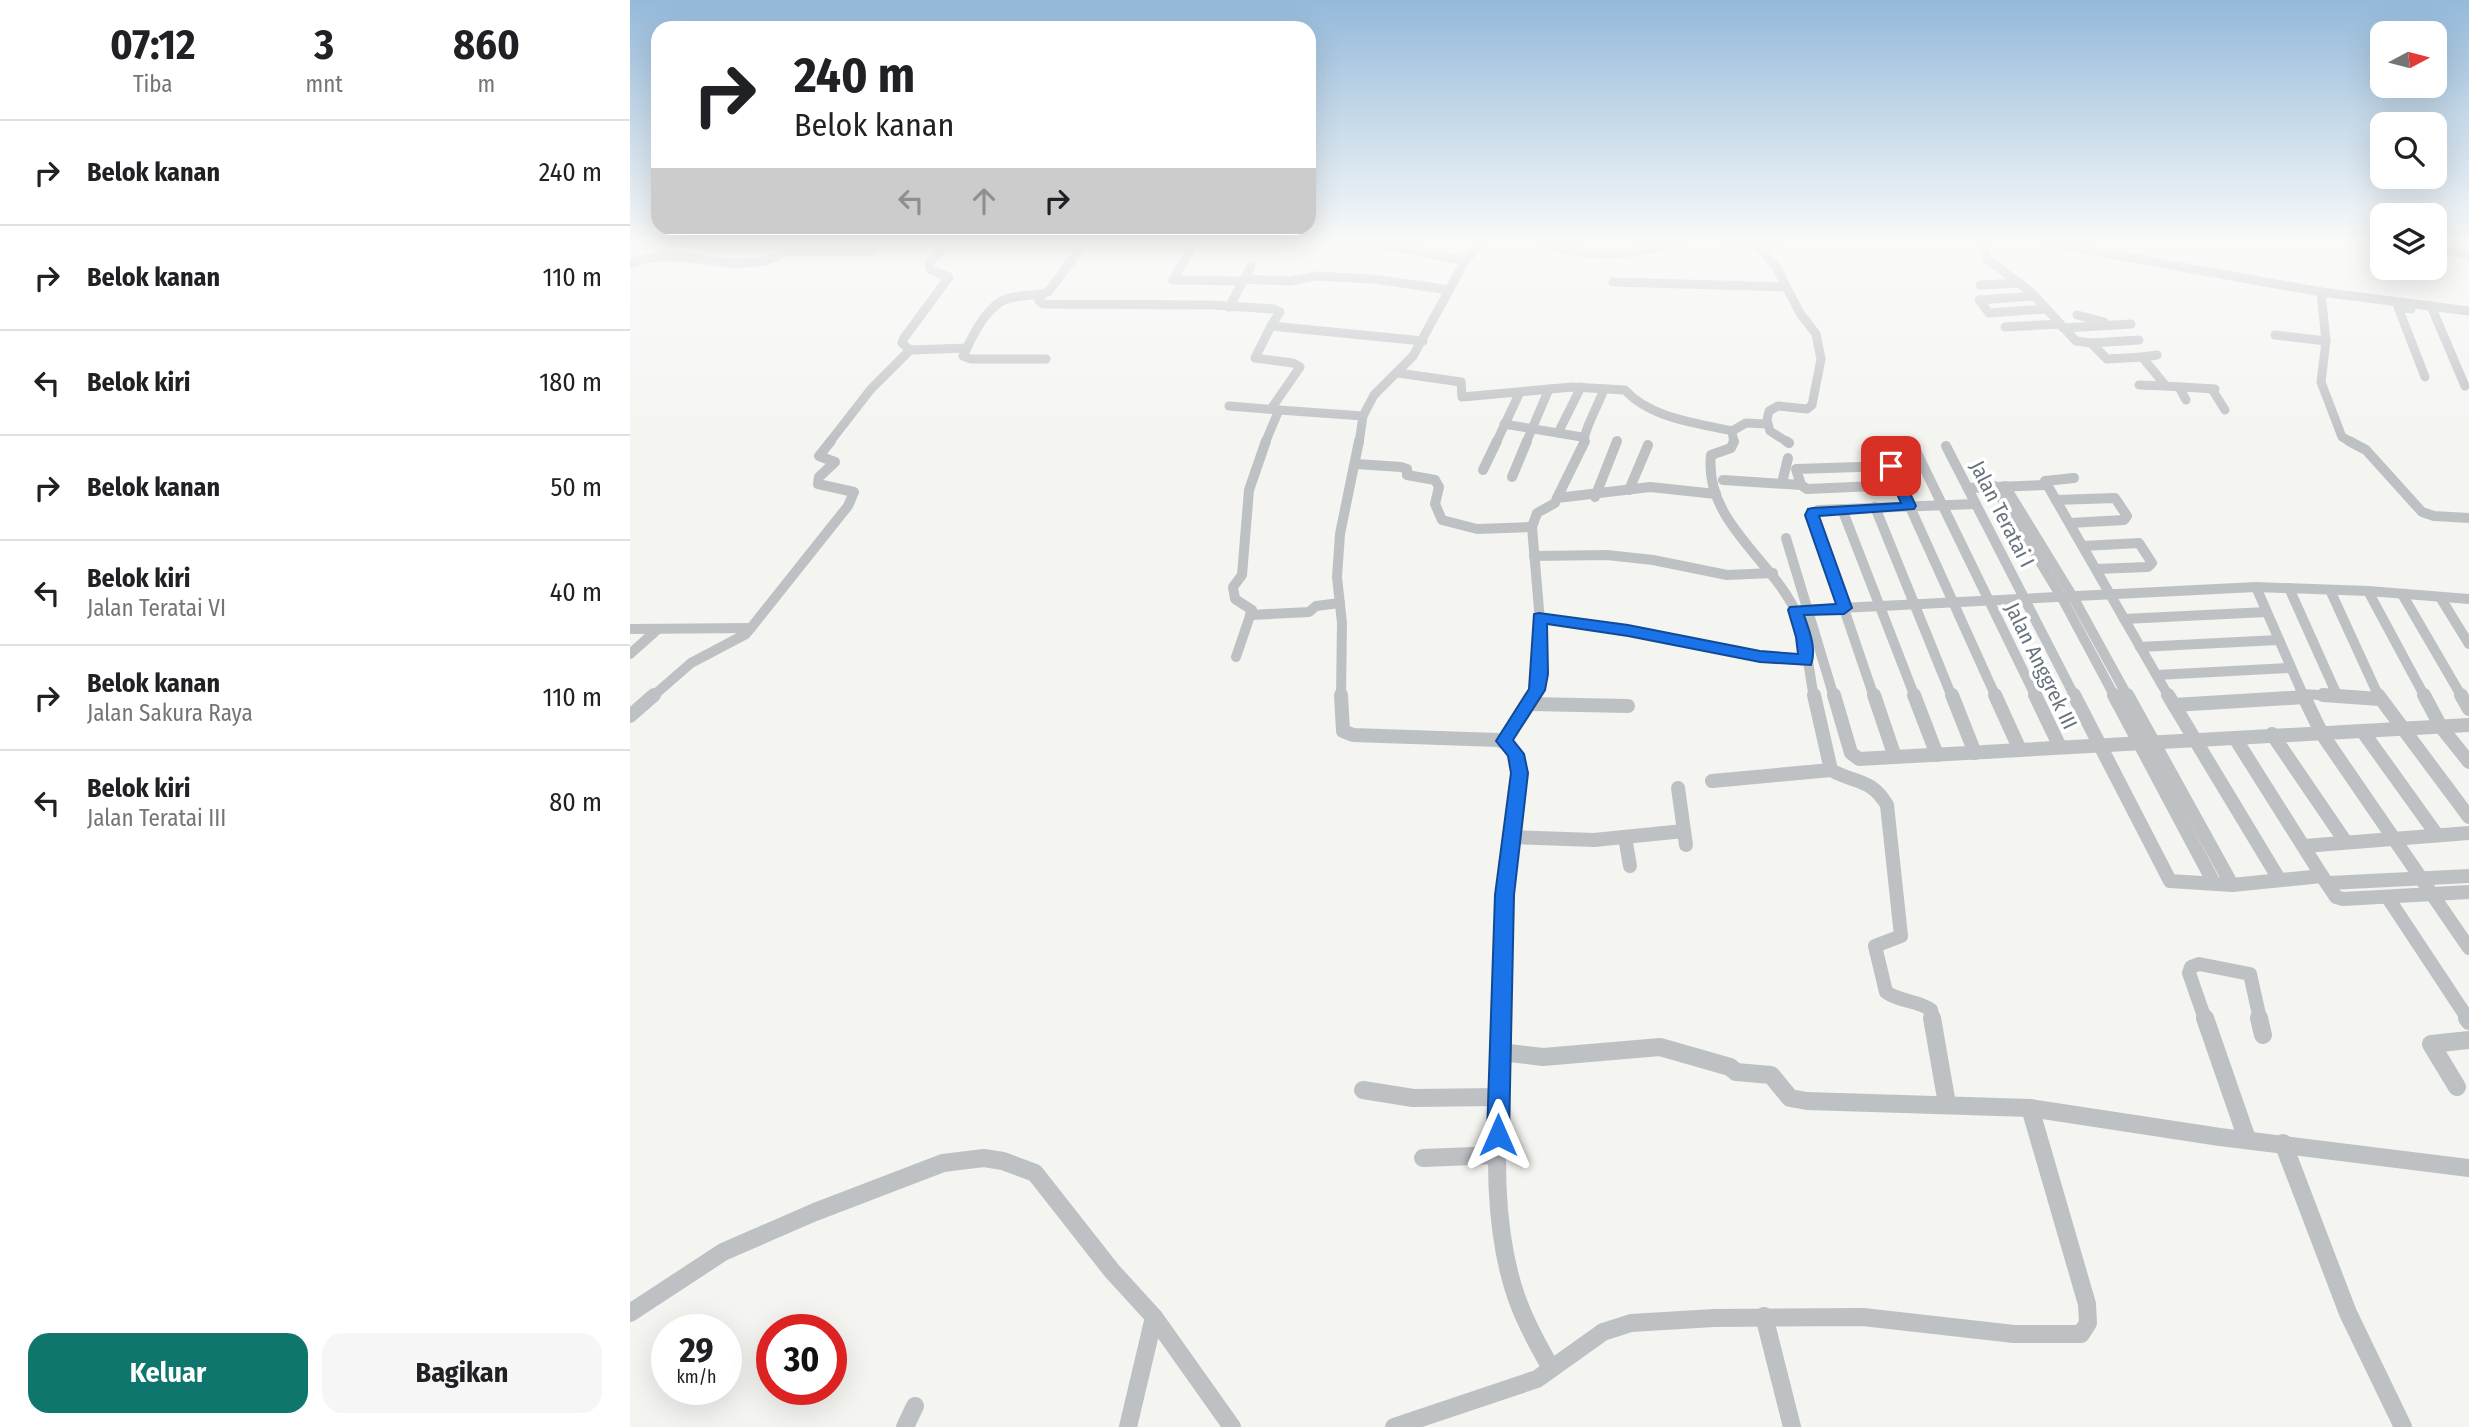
<!DOCTYPE html>
<html lang="id">
<style>
:root{--surface:#fff;--page:#f6f6f6;--text:#202124;--muted:#757577;--line:#e0e0e0;--accent:#0f766e}
body{margin:0;font-family:"Fira Sans Condensed",sans-serif;background:var(--page);color:var(--text);height:100vh;display:flex;flex-direction:column;font-size:26px;white-space:nowrap}
*{box-sizing:border-box;margin:0}
p{font-size:23px;color:var(--muted)}
.icon{flex:none;width:38px;height:38px;fill:none;stroke:currentColor;stroke-width:2;stroke-linecap:round;stroke-linejoin:round}
.map{position:relative;flex:1;overflow:hidden}
.side{display:flex;flex-direction:column;background:var(--surface);width:630px}
.side>*{flex:none}
.hud{position:absolute;left:21px;top:21px;width:665px;height:214px;border-radius:21px;box-shadow:0 7px 28px #0002;background:#fff;color:var(--text);overflow:hidden}
.needle{width:46px;rotate:83deg}
.fabs{position:absolute;left:1740px;top:21px;display:grid;gap:14px}
.fabs a{display:grid;place-items:center;width:77px;height:77px;border-radius:14px;background:var(--surface);box-shadow:0 7px 28px #0002;font-size:35px}
.speed{position:absolute;left:21px;top:1314px;display:flex;gap:14px;font-size:35px;font-weight:700;text-align:center}
.speed>*{display:grid;place-content:center;width:91px;height:91px;border-radius:50%;background:var(--surface);box-shadow:0 7px 28px #0002;line-height:1}
.speed small{font-size:18px;font-weight:400}
.speed .limit{border:10px solid #d22;background:#fff;color:#111}
.pin{position:absolute;display:grid;place-items:center;width:60px;height:60px;color:#fff;margin:-30px;border-radius:14px;box-shadow:0 4px 10px #0006}
.me{position:absolute;width:77px;margin:-38px;rotate:0deg;stroke-linejoin:round;filter:drop-shadow(0 0 5px #0008)}
.turn{display:flex;align-items:center;gap:24px;height:147px;padding:0 28px;font-size:32px}
.turn .icon{width:91px;height:91px;stroke-width:2.5}
.turn b{display:block;font-size:49px;line-height:60px}
.lanes{display:flex;align-items:center;height:66px;padding:0 28px;background:#0003;justify-content:center;gap:35px;direction:ltr}
.lanes .off{opacity:.35}
.eta{display:flex;justify-content:space-evenly;align-items:center;height:119px;text-align:center}
.eta b{font-size:42px;font-weight:700;line-height:49px}
.primary-button{display:flex;gap:14px;margin-top:auto;padding:14px 28px}
.primary-button a{flex:1;height:80px;border-radius:21px;background:var(--accent);color:#fff;font-size:28px;font-weight:700;line-height:80px;text-align:center}
.primary-button a+a{background:var(--page);color:var(--text)}
ul{padding:0;list-style:none}
li{display:flex;align-items:center;gap:21px;height:105px;padding:0 28px;border-top:2px solid var(--line)}
li div{flex:1}
li b{display:block;font-size:26px}
li em{font-style:normal}
main{display:flex;flex:1;min-height:0}
.map>svg:first-child{display:block}
.lines{fill:none;stroke-linecap:round;stroke-linejoin:round}
.minor-far3{stroke:#bec1c4;stroke-width:9}
.minor-far2{stroke:#bec1c4;stroke-width:10}
.minor-far1{stroke:#bec1c4;stroke-width:14}
.minor{stroke:#bec1c4;stroke-width:18}
.route{fill:#1a73e8;stroke:#114b97;stroke-width:2}
.labels{text-anchor:middle;dominant-baseline:central;stroke-width:7;stroke-linejoin:round;paint-order:stroke}
.street-label{font-size:21px;fill:#67747e;stroke:#fff}
</style>
<main>
<section class="side">
<div class="eta">
<div><b>07:12</b><p>Tiba</p></div>
<div><b>3</b><p>mnt</p></div>
<div><b>860</b><p>m</p></div>
</div>
<ul>
<li><svg class="icon" aria-label="right" viewBox="0 0 24 24"><path d="M7 20v-9h11M14 6l5 5-5 5"/></svg><div><b>Belok kanan</b></div><em>240 m</em></li>
<li><svg class="icon" aria-label="right" viewBox="0 0 24 24"><path d="M7 20v-9h11M14 6l5 5-5 5"/></svg><div><b>Belok kanan</b></div><em>110 m</em></li>
<li><svg class="icon" aria-label="left" viewBox="0 0 24 24"><path d="M17 20v-9H6M10 6l-5 5 5 5"/></svg><div><b>Belok kiri</b></div><em>180 m</em></li>
<li><svg class="icon" aria-label="right" viewBox="0 0 24 24"><path d="M7 20v-9h11M14 6l5 5-5 5"/></svg><div><b>Belok kanan</b></div><em>50 m</em></li>
<li><svg class="icon" aria-label="left" viewBox="0 0 24 24"><path d="M17 20v-9H6M10 6l-5 5 5 5"/></svg><div><b>Belok kiri</b><p>Jalan Teratai VI</p></div><em>40 m</em></li>
<li><svg class="icon" aria-label="right" viewBox="0 0 24 24"><path d="M7 20v-9h11M14 6l5 5-5 5"/></svg><div><b>Belok kanan</b><p>Jalan Sakura Raya</p></div><em>110 m</em></li>
<li><svg class="icon" aria-label="left" viewBox="0 0 24 24"><path d="M17 20v-9H6M10 6l-5 5 5 5"/></svg><div><b>Belok kiri</b><p>Jalan Teratai III</p></div><em>80 m</em></li>
</ul>
<div class="primary-button"><a>Keluar</a><a>Bagikan</a></div>
</section>
<div class="map">
<svg width="1839" height="1427" viewBox="0 0 1839 1427">
<rect width="100%" height="100%" fill="#f4f4f1"/>
<g class="lines">
<g class="minor-far3">
<path d="M 704,241 L 772,248 L 835,261"/>
<path d="M 907,241 C 962,261 1000,255 1055,241"/>
<path d="M 1089,241 L 1131,247 L 1154,241"/>
<path d="M 1353,241 L 1357,259 L 1402,293 L 1446,341 L 1461,343 L 1477,359 L 1512,357 L 1536,386 L 1585,389"/>
<path d="M 1408,241 L 1691,292 L 1839,311"/>
<path d="M 1692,241 L 1716,241"/>
<path d="M 1735,241 L 1752,244"/>
<path d="M 1128,246 L 1146,267 L 1170,313 L 1186,334 L 1191,359 L 1182,405 L 1177,409 L 1148,406 L 1139,411 L 1137,420 L 1140,431 L 1159,443"/>
<path d="M 1804,248 L 1839,254"/>
<path d="M 161,252 L 242,252"/>
<path d="M 0,264 C 49,243 87,272 134,261 C 149,257 161,249 173,241"/>
<path d="M 614,279 L 660,281 L 686,276 L 744,279 L 819,290"/>
<path d="M 543,280 L 613,281"/>
<path d="M 543,280 L 560,251 L 561,244 L 556,241"/>
<path d="M 983,282 L 1156,287"/>
<path d="M 1350,285 L 1390,283"/>
<path d="M 1691,292 L 1696,341 L 1691,382 L 1712,437 L 1723,443"/>
<path d="M 412,294 L 409,301 L 413,304 L 583,305 L 644,309 L 650,312 L 641,326 L 793,341"/>
<path d="M 1404,296 L 1349,300 L 1359,313 L 1416,309"/>
<path d="M 1801,306 L 1835,386"/>
<path d="M 599,307 L 621,266"/>
<path d="M 1781,309 L 1768,307 L 1795,377"/>
<path d="M 1447,315 L 1474,322"/>
<path d="M 641,326 L 625,358 L 663,363 L 670,367 L 641,409"/>
<path d="M 1375,327 L 1429,324"/>
<path d="M 1433,328 L 1501,324"/>
<path d="M 1645,335 L 1696,341"/>
<path d="M 1461,343 L 1509,340"/>
<path d="M 280,350 L 272,343 L 274,338 L 319,277 L 301,270 L 299,264 L 319,241"/>
<path d="M 1512,357 L 1527,355"/>
<path d="M 416,359 L 341,359 L 333,356 C 342,337 357,303 380,298 C 393,295 405,296 418,292 L 456,241"/>
<path d="M 768,373 L 831,382 L 832,397 L 942,387 L 995,390 C 1020,418 1067,423 1102,431"/>
<path d="M 1509,385 L 1536,386"/>
<path d="M 1549,387 L 1556,400"/>
<path d="M 1582,389 L 1595,410"/>
<path d="M 599,406 L 649,410"/>
<path d="M 874,424 L 952,437"/>
<path d="M 928,433 L 951,387"/>
<path d="M 199,443 L 241,389 L 280,350 L 337,348"/>
<path d="M 635,443 L 649,410 L 733,416"/>
<path d="M 729,443 L 733,416 L 744,395 L 783,356 L 835,261 L 853,241"/>
<path d="M 866,443 L 890,392"/>
<path d="M 896,443 L 919,389"/>
<path d="M 954,443 C 953,431 969,404 974,389"/>
<path d="M 1104,443 L 1102,431 L 1116,423 L 1137,424"/>
</g>
<g class="minor-far2">
<path d="M 1104,441 L 1101,448 L 1081,455 C 1074,519 1138,557 1164,608 C 1177,634 1178,669 1184,697"/>
<path d="M 1156,441 L 1159,443"/>
<path d="M 1719,441 L 1736,450 L 1792,512 L 1804,516 L 1839,518"/>
<path d="M 1316,446 L 1445,697"/>
<path d="M 1286,451 L 1406,697"/>
<path d="M 1256,454 L 1366,697"/>
<path d="M 726,464 L 771,467 L 777,469 L 777,475 L 805,480 L 809,487 L 805,504 L 812,520 L 847,529 L 902,527"/>
<path d="M 853,470 L 867,441"/>
<path d="M 882,477 L 897,441"/>
<path d="M 1444,478 L 1415,481 L 1539,697"/>
<path d="M 1093,480 L 1171,485 L 1177,489 L 1269,485"/>
<path d="M 1152,483 L 1158,458"/>
<path d="M 1171,485 L 1166,469 L 1261,466"/>
<path d="M 1364,486 L 1432,598 L 1485,697"/>
<path d="M 1375,486 L 1443,597 L 1498,697"/>
<path d="M 1338,488 L 1416,485"/>
<path d="M 999,490 L 1018,445"/>
<path d="M 965,497 L 987,441"/>
<path d="M 927,498 L 955,441"/>
<path d="M 1426,500 L 1485,498 L 1497,516 L 1494,520 L 1440,523"/>
<path d="M 1245,507 L 1322,697"/>
<path d="M 1212,509 L 1285,697"/>
<path d="M 1156,538 L 1204,697"/>
<path d="M 1453,546 L 1509,543 L 1522,563 L 1518,567 L 1466,569"/>
<path d="M 904,556 L 977,555 L 1023,560 L 1097,575 L 1143,573"/>
<path d="M 1626,587 L 1674,697"/>
<path d="M 1659,588 L 1707,695"/>
<path d="M 1700,590 L 1749,697"/>
<path d="M 1738,591 L 1795,697"/>
<path d="M 1772,594 L 1832,697"/>
<path d="M 1810,597 L 1839,644"/>
<path d="M 1172,610 L 1626,587 L 1738,591 L 1839,599"/>
<path d="M 620,615 L 679,612 L 686,606 L 710,603"/>
<path d="M 909,618 L 998,630 L 1130,656 L 1176,661"/>
<path d="M 1494,619 L 1636,612"/>
<path d="M 1,629 L 121,628"/>
<path d="M 1510,647 L 1648,640"/>
<path d="M 0,654 L 28,629"/>
<path d="M 606,657 L 622,610 L 605,599 L 603,587 L 612,575 L 619,490 L 636,441"/>
<path d="M 1527,675 L 1660,668"/>
<path d="M 1673,694 L 1720,697"/>
<path d="M 22,697 L 61,663 L 116,634 L 218,506 L 224,492 L 188,484 L 189,477 L 205,462 L 189,456 L 201,441"/>
<path d="M 711,697 L 712,623 L 707,577 L 710,534 L 729,441"/>
<path d="M 905,697 L 910,675 L 911,633 L 902,527 L 907,513 L 925,503 L 927,498 L 1020,487 L 1086,494"/>
<path d="M 1244,697 L 1182,515 L 1188,510 L 1345,504"/>
</g>
<g class="minor-far1">
<path d="M 711,695 L 713,731 L 723,735 L 868,740 L 878,744 L 884,752 L 889,773 L 875,894 L 872,1019"/>
<path d="M 1184,695 L 1201,770 C 1226,784 1241,778 1257,805 L 1271,936 L 1245,946 L 1256,992 C 1270,1002 1287,1000 1301,1010 L 1303,1019"/>
<path d="M 1204,695 L 1221,753 L 1229,759 L 1839,725"/>
<path d="M 1244,695 L 1265,757"/>
<path d="M 1284,695 L 1307,755"/>
<path d="M 1322,695 L 1345,753"/>
<path d="M 1365,695 L 1390,750"/>
<path d="M 1405,695 L 1430,747"/>
<path d="M 1444,695 L 1540,881 L 1602,885 L 1692,876 L 1706,897 L 1713,899 L 1839,892"/>
<path d="M 1484,695 L 1584,883"/>
<path d="M 1497,695 L 1602,885"/>
<path d="M 1538,695 L 1649,879"/>
<path d="M 1673,695 L 1692,734 L 1839,948"/>
<path d="M 1693,695 L 1750,699"/>
<path d="M 1748,695 L 1839,817"/>
<path d="M 1794,695 L 1811,727 L 1839,762"/>
<path d="M 1831,695 L 1839,709"/>
<path d="M 901,704 L 998,706"/>
<path d="M 1544,705 L 1675,697"/>
<path d="M 0,716 L 24,695"/>
<path d="M 1733,732 L 1807,835"/>
<path d="M 1642,734 L 1715,841"/>
<path d="M 1605,738 L 1692,876"/>
<path d="M 874,741 L 905,695"/>
<path d="M 1082,781 L 1201,770"/>
<path d="M 1048,788 L 1056,845"/>
<path d="M 881,837 L 964,840 L 1054,831"/>
<path d="M 995,837 L 1000,866"/>
<path d="M 1674,846 L 1839,833"/>
<path d="M 1699,883 L 1839,876"/>
<path d="M 1758,898 L 1838,1019"/>
<path d="M 1575,1019 L 1559,973 L 1561,967 L 1569,964 L 1620,974 L 1630,1019"/>
</g>
<g class="minor">
<path d="M 872,1018 C 870,1109 856,1208 886,1296 C 895,1322 907,1344 921,1368"/>
<path d="M 1302,1018 L 1317,1104"/>
<path d="M 1575,1018 L 1617,1139"/>
<path d="M 1629,1018 L 1633,1035"/>
<path d="M 1837,1018 L 1839,1021"/>
<path d="M 871,1052 L 913,1057 L 1030,1047 L 1100,1067 L 1106,1072 L 1141,1075 L 1160,1098 L 1177,1101 L 1400,1108 L 1590,1137 L 1839,1168"/>
<path d="M 1827,1087 L 1801,1044 L 1839,1040"/>
<path d="M 733,1090 L 783,1098 L 868,1097"/>
<path d="M 1653,1143 L 1718,1313 L 1773,1427"/>
<path d="M 793,1158 L 868,1155"/>
<path d="M 0,1313 L 93,1252 L 185,1212 L 313,1163 L 354,1158 L 373,1161 L 405,1173 L 482,1271 L 524,1317 L 602,1427"/>
<path d="M 1134,1316 L 1162,1427"/>
<path d="M 275,1427 L 285,1406"/>
<path d="M 498,1427 L 524,1317"/>
<path d="M 764,1427 L 907,1379 L 973,1332 L 1001,1323 L 1084,1318 L 1233,1317 L 1384,1334 L 1451,1334 L 1458,1323 L 1457,1304 L 1400,1108"/>
</g>
</g>
<linearGradient id="sky" x2="0" y2="1"><stop stop-color="#94b9da"/><stop offset="0.55" stop-color="#fafaf9"/><stop offset="1" stop-color="#fafaf9" stop-opacity="0"/></linearGradient>
<rect width="1839" height="441" fill="url(#sky)"/>
<path class="route" d="M 1261,462 L 1267,466 L 1286,506 L 1284,509 L 1189,516 L 1222,608 L 1214,614 L 1174,615 C 1179,630 1187,649 1181,665 L 1130,662 L 998,636 L 917,624 L 918,674 L 915,690 L 883,740 L 894,754 L 898,773 L 884,895 L 879,1135 L 875,1143 L 868,1146 L 860,1143 L 857,1135 L 865,895 L 881,773 L 878,756 L 866,741 L 899,689 L 904,614 L 909,613 L 998,625 L 1130,651 L 1168,654 L 1166,637 L 1158,610 L 1160,607 L 1206,604 L 1175,515 L 1178,509 L 1183,508 L 1271,503 L 1255,466 Z"/>
<g class="labels">
<g class="street-label">
<text transform="translate(1372 514) rotate(63)">Jalan Teratai I</text>
<text transform="translate(1411 666) rotate(64)">Jalan Anggrek III</text>
</g>
</g>
</svg>
<div class="fabs">
<a><svg class="needle" viewBox="-14 -14 28 28"><path d="M0-13l5 13h-10z" fill="#e53935"/><path d="M0 13l5-13h-10z" fill="#757577"/></svg></a>
<a><svg class="icon" aria-label="search" viewBox="0 0 24 24"><circle cx="10" cy="10" r="6"/><path d="M15 15l6 6"/></svg></a>
<a><svg class="icon" aria-label="layers" viewBox="0 0 24 24"><path d="M12 4l9 5-9 5-9-5zM3 14l9 5 9-5"/></svg></a>
</div>
<div class="speed"><div>29<small>km/h</small></div><div class="limit">30</div></div>
<div class="pin" style="left:1261px;top:466px;background:#d93025"><svg class="icon" aria-label="arrive" viewBox="0 0 24 24"><path d="M6 21V4h12l-3 4 3 4H6"/></svg></div>
<svg class="me" style="left:868px;top:1135px" viewBox="-20 -20 40 40"><path d="M0-17L14 15 0 8-14 15z" fill="#1a73e8" stroke="#fff" stroke-width="4"/></svg>
<div class="hud">
<div class="turn"><svg class="icon" aria-label="right" viewBox="0 0 24 24"><path d="M7 20v-9h11M14 6l5 5-5 5"/></svg><div><b>240 m</b>Belok kanan</div></div>
<div class="lanes"><svg class="icon off" aria-label="left" viewBox="0 0 24 24"><path d="M17 20v-9H6M10 6l-5 5 5 5"/></svg><svg class="icon off" aria-label="ahead" viewBox="0 0 24 24"><path d="M12 20V5M6 11l6-6 6 6"/></svg><svg class="icon" aria-label="right" viewBox="0 0 24 24"><path d="M7 20v-9h11M14 6l5 5-5 5"/></svg></div>
</div>
</div>
</main>
